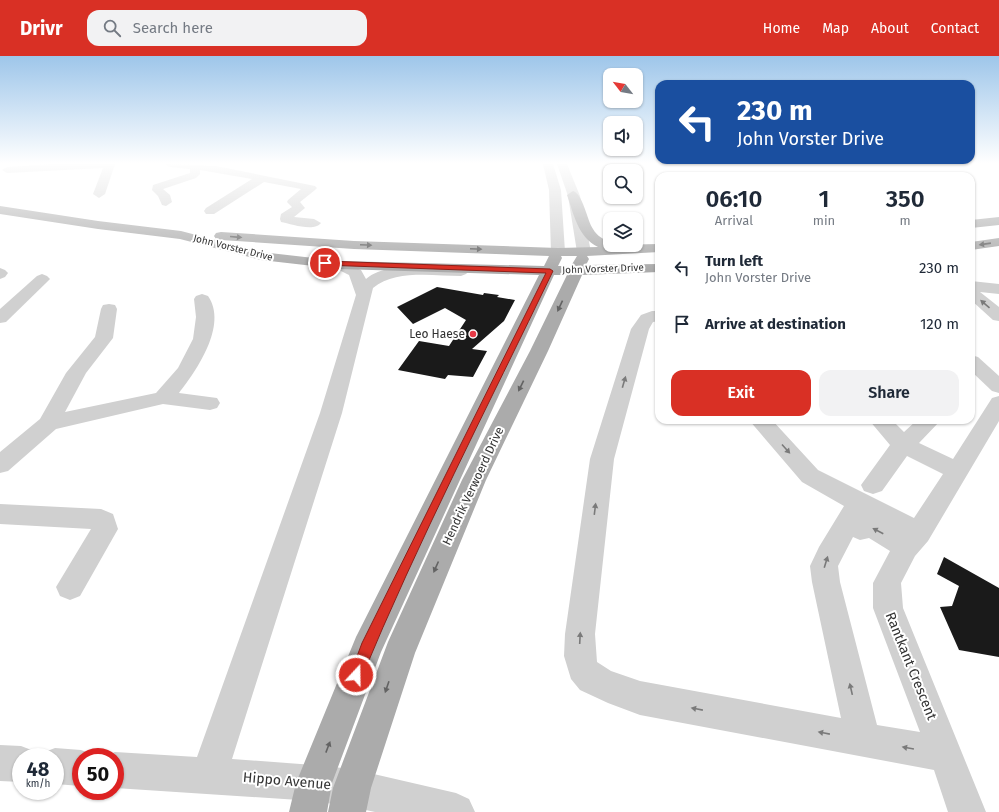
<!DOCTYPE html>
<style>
:root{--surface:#fff;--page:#f2f2f3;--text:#1f2937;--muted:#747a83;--accent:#d93025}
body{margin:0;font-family:"Fira Sans",sans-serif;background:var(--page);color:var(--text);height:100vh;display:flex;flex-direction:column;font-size:15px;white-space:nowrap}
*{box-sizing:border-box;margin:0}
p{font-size:13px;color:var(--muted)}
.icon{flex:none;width:22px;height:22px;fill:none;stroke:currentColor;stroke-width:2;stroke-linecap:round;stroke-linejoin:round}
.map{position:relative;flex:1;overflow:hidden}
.side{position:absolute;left:655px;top:116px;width:320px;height:252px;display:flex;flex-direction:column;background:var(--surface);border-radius:12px;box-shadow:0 1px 3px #0004}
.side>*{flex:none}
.banner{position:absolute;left:655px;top:24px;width:320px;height:84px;border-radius:12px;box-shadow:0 1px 3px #0004;background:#1a4fa0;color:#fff;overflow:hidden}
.needle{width:26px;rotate:301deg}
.tools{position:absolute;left:603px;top:12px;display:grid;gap:8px}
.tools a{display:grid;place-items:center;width:40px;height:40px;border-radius:8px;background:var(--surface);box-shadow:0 1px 3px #0004;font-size:20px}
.speed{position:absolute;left:12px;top:692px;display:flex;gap:8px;font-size:20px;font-weight:700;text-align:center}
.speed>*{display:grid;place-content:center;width:52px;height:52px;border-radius:50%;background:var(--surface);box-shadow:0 1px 3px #0004;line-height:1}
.speed small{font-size:10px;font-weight:400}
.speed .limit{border:6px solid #d22;background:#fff;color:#111}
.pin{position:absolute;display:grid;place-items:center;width:34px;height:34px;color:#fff;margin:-17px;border:2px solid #fff;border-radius:50%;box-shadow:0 1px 4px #0007}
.me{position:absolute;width:44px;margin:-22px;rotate:21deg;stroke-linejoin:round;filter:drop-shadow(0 0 3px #0008)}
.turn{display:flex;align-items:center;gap:14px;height:84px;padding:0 16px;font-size:18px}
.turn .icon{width:52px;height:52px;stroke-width:2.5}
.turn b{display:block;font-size:28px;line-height:34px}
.eta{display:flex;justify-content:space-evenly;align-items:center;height:68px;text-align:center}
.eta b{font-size:24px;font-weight:600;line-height:28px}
.action{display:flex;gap:8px;margin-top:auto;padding:8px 16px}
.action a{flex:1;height:46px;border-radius:12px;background:var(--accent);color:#fff;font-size:16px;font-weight:600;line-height:46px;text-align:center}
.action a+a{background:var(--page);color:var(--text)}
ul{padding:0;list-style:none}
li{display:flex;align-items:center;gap:12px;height:56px;padding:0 16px}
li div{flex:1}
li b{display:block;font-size:15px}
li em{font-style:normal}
header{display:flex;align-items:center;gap:24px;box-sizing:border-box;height:56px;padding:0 20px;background:var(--accent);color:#fff}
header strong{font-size:19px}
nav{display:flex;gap:22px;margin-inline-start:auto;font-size:14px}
.search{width:280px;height:36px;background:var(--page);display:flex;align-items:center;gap:10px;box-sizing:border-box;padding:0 14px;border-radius:12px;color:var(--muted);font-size:15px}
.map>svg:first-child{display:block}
.building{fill:#1a1a1a}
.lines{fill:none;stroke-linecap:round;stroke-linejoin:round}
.minor{fill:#d0d0d0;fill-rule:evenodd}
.major{fill:#ababab;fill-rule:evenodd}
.oneway{fill:#636363}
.oneway2{fill:#7a7a7a}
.route{fill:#d93025;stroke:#8d1f18}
.poi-dot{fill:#e63946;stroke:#fff;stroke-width:1.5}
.labels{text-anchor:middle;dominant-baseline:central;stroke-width:4;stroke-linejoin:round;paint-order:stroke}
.far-street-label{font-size:10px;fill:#333;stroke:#fff}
.poi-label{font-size:12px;fill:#333;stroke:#fff;text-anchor:end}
.street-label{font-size:12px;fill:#333;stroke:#fff}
.near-street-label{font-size:14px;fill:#333;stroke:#fff}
</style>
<header>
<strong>Drivr</strong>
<div class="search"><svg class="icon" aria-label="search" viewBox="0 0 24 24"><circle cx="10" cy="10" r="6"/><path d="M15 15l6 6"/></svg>Search here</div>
<nav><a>Home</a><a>Map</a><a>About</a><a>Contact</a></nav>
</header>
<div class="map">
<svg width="999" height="756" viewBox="0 0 999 756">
<rect width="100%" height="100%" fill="#fff"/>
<g class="building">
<path d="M 437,231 L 483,239 L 484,237 L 499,239 L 497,241 L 515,244 L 504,265 L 472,293 L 487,295 L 473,321 L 448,319 L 445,323 L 398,314 L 419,285 L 449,290 L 466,264 L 445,252 L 413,268 L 397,251 Z"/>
<path d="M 944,501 L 999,532 L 999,601 L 959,594 L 940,551 L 952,550 L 959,530 L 937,518 Z"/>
</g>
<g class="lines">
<g class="minor">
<path d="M 53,108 L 115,108 L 105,138 L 99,142 L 93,138 L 103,112 L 7,117 L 2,114 L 7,111 Z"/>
<path d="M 165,108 L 216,110 L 315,130 L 317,132 L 315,134 L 300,146 L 305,152 L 294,161 L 314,163 L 321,167 C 314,176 291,168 281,166 L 280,163 L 281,158 L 292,151 L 287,146 L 288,144 L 301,133 L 264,126 L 214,158 L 206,158 L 204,155 L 206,152 L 252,123 L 200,114 L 200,118 L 196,122 L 163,133 L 170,139 L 172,146 L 166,150 L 162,149 L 158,140 L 152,134 L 153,129 L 190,117 L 190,113 L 170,111 Z"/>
<path d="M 543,108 L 553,108 L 561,134 L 565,196 L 563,199 L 553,199 L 551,196 L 549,134 Z"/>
<path d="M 557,108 L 567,108 L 580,140 L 591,196 L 589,199 L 579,199 L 577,196 L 568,140 Z"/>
<path d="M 340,205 L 361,214 L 366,223 C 387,205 435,211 461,210 L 466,212 L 469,215 L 466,218 L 461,220 C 434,220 396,213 373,232 L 342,357 L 232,703 L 314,709 L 352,713 L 456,737 L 469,743 L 475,756 L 375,756 L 352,751 L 314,745 L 115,732 L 115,701 L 103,701 L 115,696 L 197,701 L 320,357 L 356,239 L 349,219 L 335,212 L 333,209 L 335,206 Z"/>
<path d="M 0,212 L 5,214 L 8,217 L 5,221 L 0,223 Z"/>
<path d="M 42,218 L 47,220 L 50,223 L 47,226 L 6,266 L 0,267 L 0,253 L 37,220 Z"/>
<path d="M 971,225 L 999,228 L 999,238 L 980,236 L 999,251 L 999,265 L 993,264 L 971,244 Z"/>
<path d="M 202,238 L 208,240 C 228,269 197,314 179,337 L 217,342 L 220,347 L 217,352 L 210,354 L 163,348 L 56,373 L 8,415 L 0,417 L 0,396 L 40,363 L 66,317 L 95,281 L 101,253 L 103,249 L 109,248 L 115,249 L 117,253 L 113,282 L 86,317 L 65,356 L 156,337 L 178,312 L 193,283 L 196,261 L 194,243 L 196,240 Z"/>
<path d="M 652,255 L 659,255 L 659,265 L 653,266 L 649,273 L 614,403 L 595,578 L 597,606 L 611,615 L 640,625 L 841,662 L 812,526 L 810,510 L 819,491 L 844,450 L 802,426 L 749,364 L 772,364 L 818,414 L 914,462 L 943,418 L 907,400 L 882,435 L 873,438 L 864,435 L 861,429 L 890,389 L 869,364 L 892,364 L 904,376 L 917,364 L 941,364 L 919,387 L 953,403 L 992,342 L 999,340 L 999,365 L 928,485 L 915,500 L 901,527 L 903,552 L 986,756 L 948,756 L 934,714 L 640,659 L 608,647 L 580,634 L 571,623 L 564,600 L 565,578 L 590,403 L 631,273 L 641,259 ZM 853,481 L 860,484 L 869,482 L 890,495 L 873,527 L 873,552 L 920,676 L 877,669 L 840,526 L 838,510 Z"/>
<path d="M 971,299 L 978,301 L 999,320 L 999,337 L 992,335 L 971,315 Z"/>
<path d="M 0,448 L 101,453 L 113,458 L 118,473 L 80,540 L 70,544 L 60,540 L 56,531 L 91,473 L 0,468 Z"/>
<path d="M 0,689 L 21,690 L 34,695 L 36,701 L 21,701 L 21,726 L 0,725 Z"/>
<path d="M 55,692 L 81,694 L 94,699 L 95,701 L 81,701 L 81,730 L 55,728 L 55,701 L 41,701 L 42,697 Z"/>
</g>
<g class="major">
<path d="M 573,135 C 583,138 587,164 593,173 C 597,180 603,183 610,186 L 610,189 L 659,188 L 659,196 L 587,200 L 589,203 L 586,209 L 659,208 L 659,216 L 582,219 L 548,295 L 486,424 L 415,597 L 371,732 L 366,756 L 328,756 L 333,732 L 388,586 L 462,424 L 530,295 L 567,219 L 554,219 L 381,596 L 332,727 L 327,756 L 289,756 L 296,727 L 356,581 L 539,219 L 340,213 L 261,204 L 180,183 L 98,173 L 0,158 L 0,150 L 98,165 L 181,175 L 261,196 L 340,205 L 544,210 L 549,200 L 354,193 L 221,184 L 216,183 L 214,180 L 216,177 L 221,176 L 354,185 L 558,192 L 598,191 C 578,181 574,159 567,139 ZM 561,200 L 577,200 L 571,210 L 558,210 L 562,202 Z"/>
<path d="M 999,161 L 999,169 L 971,172 L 971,164 Z"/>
<path d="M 999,182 L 999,190 L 971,194 L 971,186 Z"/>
</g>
</g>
<defs><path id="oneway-solid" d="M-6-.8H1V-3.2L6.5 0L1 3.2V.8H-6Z"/></defs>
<g class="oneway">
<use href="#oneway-solid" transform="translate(236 181) rotate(5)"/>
<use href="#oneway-solid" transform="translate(985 188) rotate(172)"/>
<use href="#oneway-solid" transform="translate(366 189) rotate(2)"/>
<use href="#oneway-solid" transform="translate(476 193) rotate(2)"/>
<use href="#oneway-solid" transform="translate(560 250) rotate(115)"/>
<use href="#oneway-solid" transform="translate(521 330) rotate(116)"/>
<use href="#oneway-solid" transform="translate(436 511) rotate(114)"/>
<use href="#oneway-solid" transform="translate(387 631) rotate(109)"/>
<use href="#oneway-solid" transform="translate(328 691) rotate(-69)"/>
</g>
<g class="oneway2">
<use href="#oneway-solid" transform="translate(985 248) rotate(-139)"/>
<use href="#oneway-solid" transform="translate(624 326) rotate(-74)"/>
<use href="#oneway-solid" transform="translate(786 393) rotate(48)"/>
<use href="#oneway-solid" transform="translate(595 453) rotate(-83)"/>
<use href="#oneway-solid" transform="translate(878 475) rotate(-152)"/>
<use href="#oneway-solid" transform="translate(826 506) rotate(-73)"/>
<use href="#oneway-solid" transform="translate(580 582) rotate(-87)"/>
<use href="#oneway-solid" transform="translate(851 633) rotate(-103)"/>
<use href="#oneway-solid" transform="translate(697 653) rotate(-169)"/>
<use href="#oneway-solid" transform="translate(824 677) rotate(-169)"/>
<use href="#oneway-solid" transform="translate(908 692) rotate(-170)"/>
</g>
<linearGradient id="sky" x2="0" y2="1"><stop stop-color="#9ec6ea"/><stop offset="0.5" stop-color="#fff"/><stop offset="1" stop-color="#fff" stop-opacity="0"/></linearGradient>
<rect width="999" height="214" fill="url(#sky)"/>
<path class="route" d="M 325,205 L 550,213 L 553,215 C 488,350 418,485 361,623 L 356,625 L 351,623 L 350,619 L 362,587 L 546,217 L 323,209 L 323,206 Z"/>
<circle class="poi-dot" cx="473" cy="278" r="4"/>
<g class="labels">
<g class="far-street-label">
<text transform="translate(233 192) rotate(14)">John Vorster Drive</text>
<text transform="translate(603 213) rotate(-2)">John Vorster Drive</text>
</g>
<g class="poi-label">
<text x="465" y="278">Leo Haese</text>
</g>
<g class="street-label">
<text transform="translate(473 430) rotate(-65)">Hendrik Verwoerd Drive</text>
</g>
<g class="near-street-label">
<text transform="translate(911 610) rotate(68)">Rantkant Crescent</text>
<text transform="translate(287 725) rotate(5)">Hippo Avenue</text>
</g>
</g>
</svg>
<div class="tools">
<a><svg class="needle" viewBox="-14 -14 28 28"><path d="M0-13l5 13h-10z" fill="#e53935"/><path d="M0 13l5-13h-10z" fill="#747a83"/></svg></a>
<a><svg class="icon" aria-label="sound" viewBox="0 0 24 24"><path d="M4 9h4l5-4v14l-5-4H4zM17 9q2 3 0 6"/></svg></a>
<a><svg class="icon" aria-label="search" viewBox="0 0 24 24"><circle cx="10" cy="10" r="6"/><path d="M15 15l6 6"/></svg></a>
<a><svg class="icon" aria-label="layers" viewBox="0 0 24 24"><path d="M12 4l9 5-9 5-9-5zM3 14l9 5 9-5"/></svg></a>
</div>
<div class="speed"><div>48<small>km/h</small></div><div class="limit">50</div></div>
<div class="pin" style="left:325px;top:207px;background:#d93025"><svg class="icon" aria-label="arrive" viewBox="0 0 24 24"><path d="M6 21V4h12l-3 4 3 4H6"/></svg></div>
<svg class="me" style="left:356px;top:619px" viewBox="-20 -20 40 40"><circle r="17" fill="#d93025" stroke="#fff" stroke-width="3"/><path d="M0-11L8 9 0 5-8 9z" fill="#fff"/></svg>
<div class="banner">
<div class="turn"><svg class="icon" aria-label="left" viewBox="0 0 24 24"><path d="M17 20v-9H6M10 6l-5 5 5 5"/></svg><div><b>230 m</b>John Vorster Drive</div></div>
</div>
<section class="side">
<div class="eta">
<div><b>06:10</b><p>Arrival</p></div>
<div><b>1</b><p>min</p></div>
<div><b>350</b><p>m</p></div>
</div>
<ul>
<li><svg class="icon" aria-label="left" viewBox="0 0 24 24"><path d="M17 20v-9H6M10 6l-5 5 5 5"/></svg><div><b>Turn left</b><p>John Vorster Drive</p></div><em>230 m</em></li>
<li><svg class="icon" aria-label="arrive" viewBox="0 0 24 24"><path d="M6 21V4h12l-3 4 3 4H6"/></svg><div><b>Arrive at destination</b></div><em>120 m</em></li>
</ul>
<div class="action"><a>Exit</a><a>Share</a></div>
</section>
</div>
